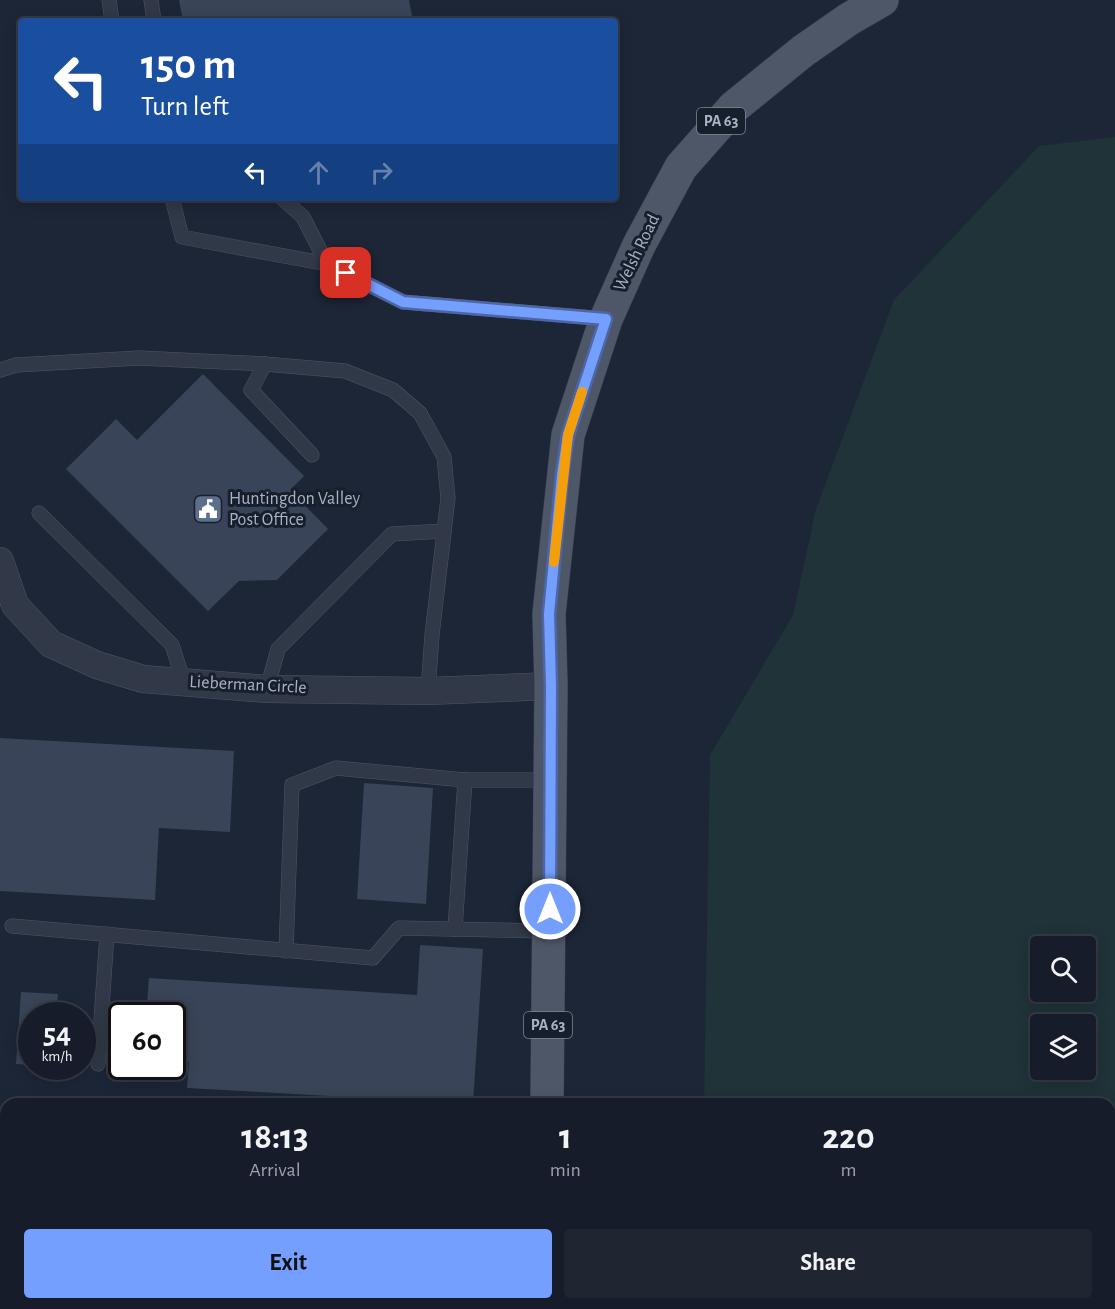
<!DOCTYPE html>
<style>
:root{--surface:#161c29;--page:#1f2531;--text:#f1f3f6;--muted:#9ea1a8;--line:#353a46;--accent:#759fff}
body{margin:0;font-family:"Alegreya Sans",sans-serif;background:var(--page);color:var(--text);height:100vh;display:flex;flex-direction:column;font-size:22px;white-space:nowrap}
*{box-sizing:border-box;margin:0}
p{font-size:20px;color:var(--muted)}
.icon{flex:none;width:33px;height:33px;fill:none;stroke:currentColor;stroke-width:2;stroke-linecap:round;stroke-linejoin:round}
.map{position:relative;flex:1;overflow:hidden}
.drawer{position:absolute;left:0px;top:1098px;width:1116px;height:212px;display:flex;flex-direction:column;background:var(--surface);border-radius:18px 18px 0 0;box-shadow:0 3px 15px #0003,0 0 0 2px var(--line)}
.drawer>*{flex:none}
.top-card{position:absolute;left:18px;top:18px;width:600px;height:183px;border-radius:6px;box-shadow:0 3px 15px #0003,0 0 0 2px var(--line);background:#1a4fa0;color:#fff;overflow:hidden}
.controls{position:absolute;left:1030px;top:936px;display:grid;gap:12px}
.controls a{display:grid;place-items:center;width:66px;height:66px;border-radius:6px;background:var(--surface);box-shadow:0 3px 15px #0003,0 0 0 2px var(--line);font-size:30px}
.speed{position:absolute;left:18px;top:1002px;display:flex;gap:12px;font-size:30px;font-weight:700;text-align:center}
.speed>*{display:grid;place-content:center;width:78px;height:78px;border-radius:50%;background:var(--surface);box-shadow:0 3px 15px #0003,0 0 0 2px var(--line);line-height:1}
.speed small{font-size:15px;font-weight:400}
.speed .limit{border:3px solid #111;border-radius:9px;background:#fff;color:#111}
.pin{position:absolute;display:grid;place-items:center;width:51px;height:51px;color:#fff;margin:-26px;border-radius:12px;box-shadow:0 3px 9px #0006}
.me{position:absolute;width:66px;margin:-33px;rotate:0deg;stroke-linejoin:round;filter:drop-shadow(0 0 4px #0008)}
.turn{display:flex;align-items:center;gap:21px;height:126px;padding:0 24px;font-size:27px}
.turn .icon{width:78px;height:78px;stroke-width:2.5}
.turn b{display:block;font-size:42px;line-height:51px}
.lanes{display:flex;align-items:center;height:57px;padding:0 24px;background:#0003;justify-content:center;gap:30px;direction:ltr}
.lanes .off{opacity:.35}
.eta{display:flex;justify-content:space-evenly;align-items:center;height:102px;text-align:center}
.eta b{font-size:36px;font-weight:700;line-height:42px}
.cta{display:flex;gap:12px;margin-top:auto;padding:12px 24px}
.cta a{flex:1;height:69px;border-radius:6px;background:var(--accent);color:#111;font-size:24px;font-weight:700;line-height:69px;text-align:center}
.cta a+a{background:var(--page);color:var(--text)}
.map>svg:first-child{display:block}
.green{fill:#1f3338;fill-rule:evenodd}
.building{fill:#394458}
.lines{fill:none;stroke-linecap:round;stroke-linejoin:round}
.service-casing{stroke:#4e5566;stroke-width:15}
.minor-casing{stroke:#4e5566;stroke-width:28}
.primary-casing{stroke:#3a4151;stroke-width:34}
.service{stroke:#313847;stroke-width:14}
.minor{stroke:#313847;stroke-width:27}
.primary{stroke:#4e5768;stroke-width:33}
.route-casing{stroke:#4c67a6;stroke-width:15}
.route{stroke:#759fff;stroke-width:10}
.slow{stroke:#f59e0b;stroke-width:10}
.labels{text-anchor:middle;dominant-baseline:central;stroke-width:6;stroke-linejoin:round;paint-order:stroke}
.shield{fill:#171e2c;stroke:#7e8697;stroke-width:1.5}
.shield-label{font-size:16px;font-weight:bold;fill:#aab2c5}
.street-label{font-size:18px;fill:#aab2c5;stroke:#171e2c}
.poi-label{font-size:18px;fill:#aab2c5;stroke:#171e2c;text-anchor:start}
</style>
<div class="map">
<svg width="1115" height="1309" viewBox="0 0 1115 1309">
<rect width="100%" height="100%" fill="#1d2637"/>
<path class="green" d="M 1115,137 L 1115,1309 L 1089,1309 L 1086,1304 L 1110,1304 L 1110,1104 L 704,1104 L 710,755 L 793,615 L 816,509 L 894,300 L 1039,146 ZM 1041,946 L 1086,946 L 1086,992 L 1041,992 ZM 1041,1024 L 1086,1024 L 1086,1070 L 1041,1070 Z"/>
<g class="building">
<path d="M 179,0 L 409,0 L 413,21 L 183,21 Z"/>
<path d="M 203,374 L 304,476 L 290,490 L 328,529 L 277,580 L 239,581 L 208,611 L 66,469 L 116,419 L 137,440 Z"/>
<path d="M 0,738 L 234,751 L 230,832 L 159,828 L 155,900 L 0,891 Z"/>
<path d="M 364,783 L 433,788 L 426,904 L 357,899 Z"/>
<path d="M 420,945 L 483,949 L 473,1104 L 187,1088 L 189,1062 L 172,1061 L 172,1016 L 146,1016 L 149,978 L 417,995 Z"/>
<path d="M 21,992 L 58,994 L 56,1016 L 32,1016 L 32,1065 L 16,1064 Z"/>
<path d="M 6,1232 L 6,1280 L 0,1280 L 0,1233 Z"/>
<rect x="766" y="1304" width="121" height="5"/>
</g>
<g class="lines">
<g class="service-casing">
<g id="service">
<path d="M 109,0 L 112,21"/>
<path d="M 151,0 L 154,21"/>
<path d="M 172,198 L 182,237 L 327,264 L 403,302 L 606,319"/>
<path d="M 282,198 L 303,217 L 327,264"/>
<path d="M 265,364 L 251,390 L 312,455"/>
<path d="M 0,370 L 16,365 L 139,358 L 265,364 L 345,371 L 393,390 L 420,413 L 444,457 L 448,498 L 432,635 L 428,691"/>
<path d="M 39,513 L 172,645 L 184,682"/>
<path d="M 267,689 L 278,649 L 392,534 L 444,531"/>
<path d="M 12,926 L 373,958 L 399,928 L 550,931"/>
<path d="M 455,929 L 465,780"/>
<path d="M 286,951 L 292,785 L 336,768 L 465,780 L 551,780"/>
<path d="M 98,1064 L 107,934"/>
<path d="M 0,1209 L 6,1209"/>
<path d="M 1110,1219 L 1115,1219"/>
<path d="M 0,1302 L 6,1302"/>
<path d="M 423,1304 L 436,1309"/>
</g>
</g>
<g class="minor-casing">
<path id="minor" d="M 0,561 L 15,605 L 51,644 L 97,665 L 143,679 L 267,689 L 428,691 L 551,686"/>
</g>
<g class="primary-casing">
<g id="primary">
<path d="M 547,1104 L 551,686 L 549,614 L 568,435 L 606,319 L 639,245 L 681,167 L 734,107 L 803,51 L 849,19 L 882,0"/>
<path d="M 544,1309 L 544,1304"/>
</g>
</g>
<use href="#service" class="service"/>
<use href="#minor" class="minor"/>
<use href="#primary" class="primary"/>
</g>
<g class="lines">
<g class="route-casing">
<path id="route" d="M 346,273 L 403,302 L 606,319 L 568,435 L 562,475 L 549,614 L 551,686 L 550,909"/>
</g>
<use href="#route" class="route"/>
<path class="slow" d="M 554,562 L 568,435 L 582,392"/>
</g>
<defs>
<g id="civic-square" transform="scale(1.5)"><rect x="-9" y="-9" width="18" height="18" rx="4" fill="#5c6f8a" stroke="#171e2c"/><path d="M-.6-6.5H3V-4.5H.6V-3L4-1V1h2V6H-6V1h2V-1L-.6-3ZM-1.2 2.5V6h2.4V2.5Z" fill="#fff"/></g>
</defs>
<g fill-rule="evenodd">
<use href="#civic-square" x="208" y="509"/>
</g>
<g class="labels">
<g class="shield">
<rect x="697" y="108" width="48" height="26" rx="4.5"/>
<rect x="524" y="1012" width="48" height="26" rx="4.5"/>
</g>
<g class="shield-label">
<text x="721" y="121">PA 63</text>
<text x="548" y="1025">PA 63</text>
</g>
<g class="street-label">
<text transform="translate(637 253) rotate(-64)">Welsh Road</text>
<text transform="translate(248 685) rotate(3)">Lieberman Circle</text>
</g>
<g class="poi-label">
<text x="229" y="499">Huntingdon Valley<tspan x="229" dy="21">Post Office</tspan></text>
</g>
</g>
</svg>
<div class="controls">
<a><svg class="icon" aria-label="search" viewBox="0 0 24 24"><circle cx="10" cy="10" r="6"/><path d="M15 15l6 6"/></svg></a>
<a><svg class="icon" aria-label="layers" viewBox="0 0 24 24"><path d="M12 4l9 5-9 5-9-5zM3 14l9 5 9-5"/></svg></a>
</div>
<div class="speed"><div>54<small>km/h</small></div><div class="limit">60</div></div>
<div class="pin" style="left:346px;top:273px;background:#d93025"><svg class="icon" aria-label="arrive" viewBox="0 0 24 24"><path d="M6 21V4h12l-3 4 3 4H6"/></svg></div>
<svg class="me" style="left:550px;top:909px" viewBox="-20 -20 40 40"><circle r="17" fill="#759fff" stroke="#fff" stroke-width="3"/><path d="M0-11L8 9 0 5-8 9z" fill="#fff"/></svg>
<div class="top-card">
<div class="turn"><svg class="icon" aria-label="left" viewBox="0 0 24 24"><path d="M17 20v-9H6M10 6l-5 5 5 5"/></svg><div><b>150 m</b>Turn left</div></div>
<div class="lanes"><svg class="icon" aria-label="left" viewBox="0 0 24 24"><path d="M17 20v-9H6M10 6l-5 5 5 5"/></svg><svg class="icon off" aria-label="ahead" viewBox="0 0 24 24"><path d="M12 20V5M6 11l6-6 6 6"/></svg><svg class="icon off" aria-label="right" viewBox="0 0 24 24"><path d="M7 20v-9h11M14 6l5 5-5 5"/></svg></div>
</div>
<section class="drawer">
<div class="eta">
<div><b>18:13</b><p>Arrival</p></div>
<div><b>1</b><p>min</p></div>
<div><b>220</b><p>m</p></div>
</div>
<div class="cta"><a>Exit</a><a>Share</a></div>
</section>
</div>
